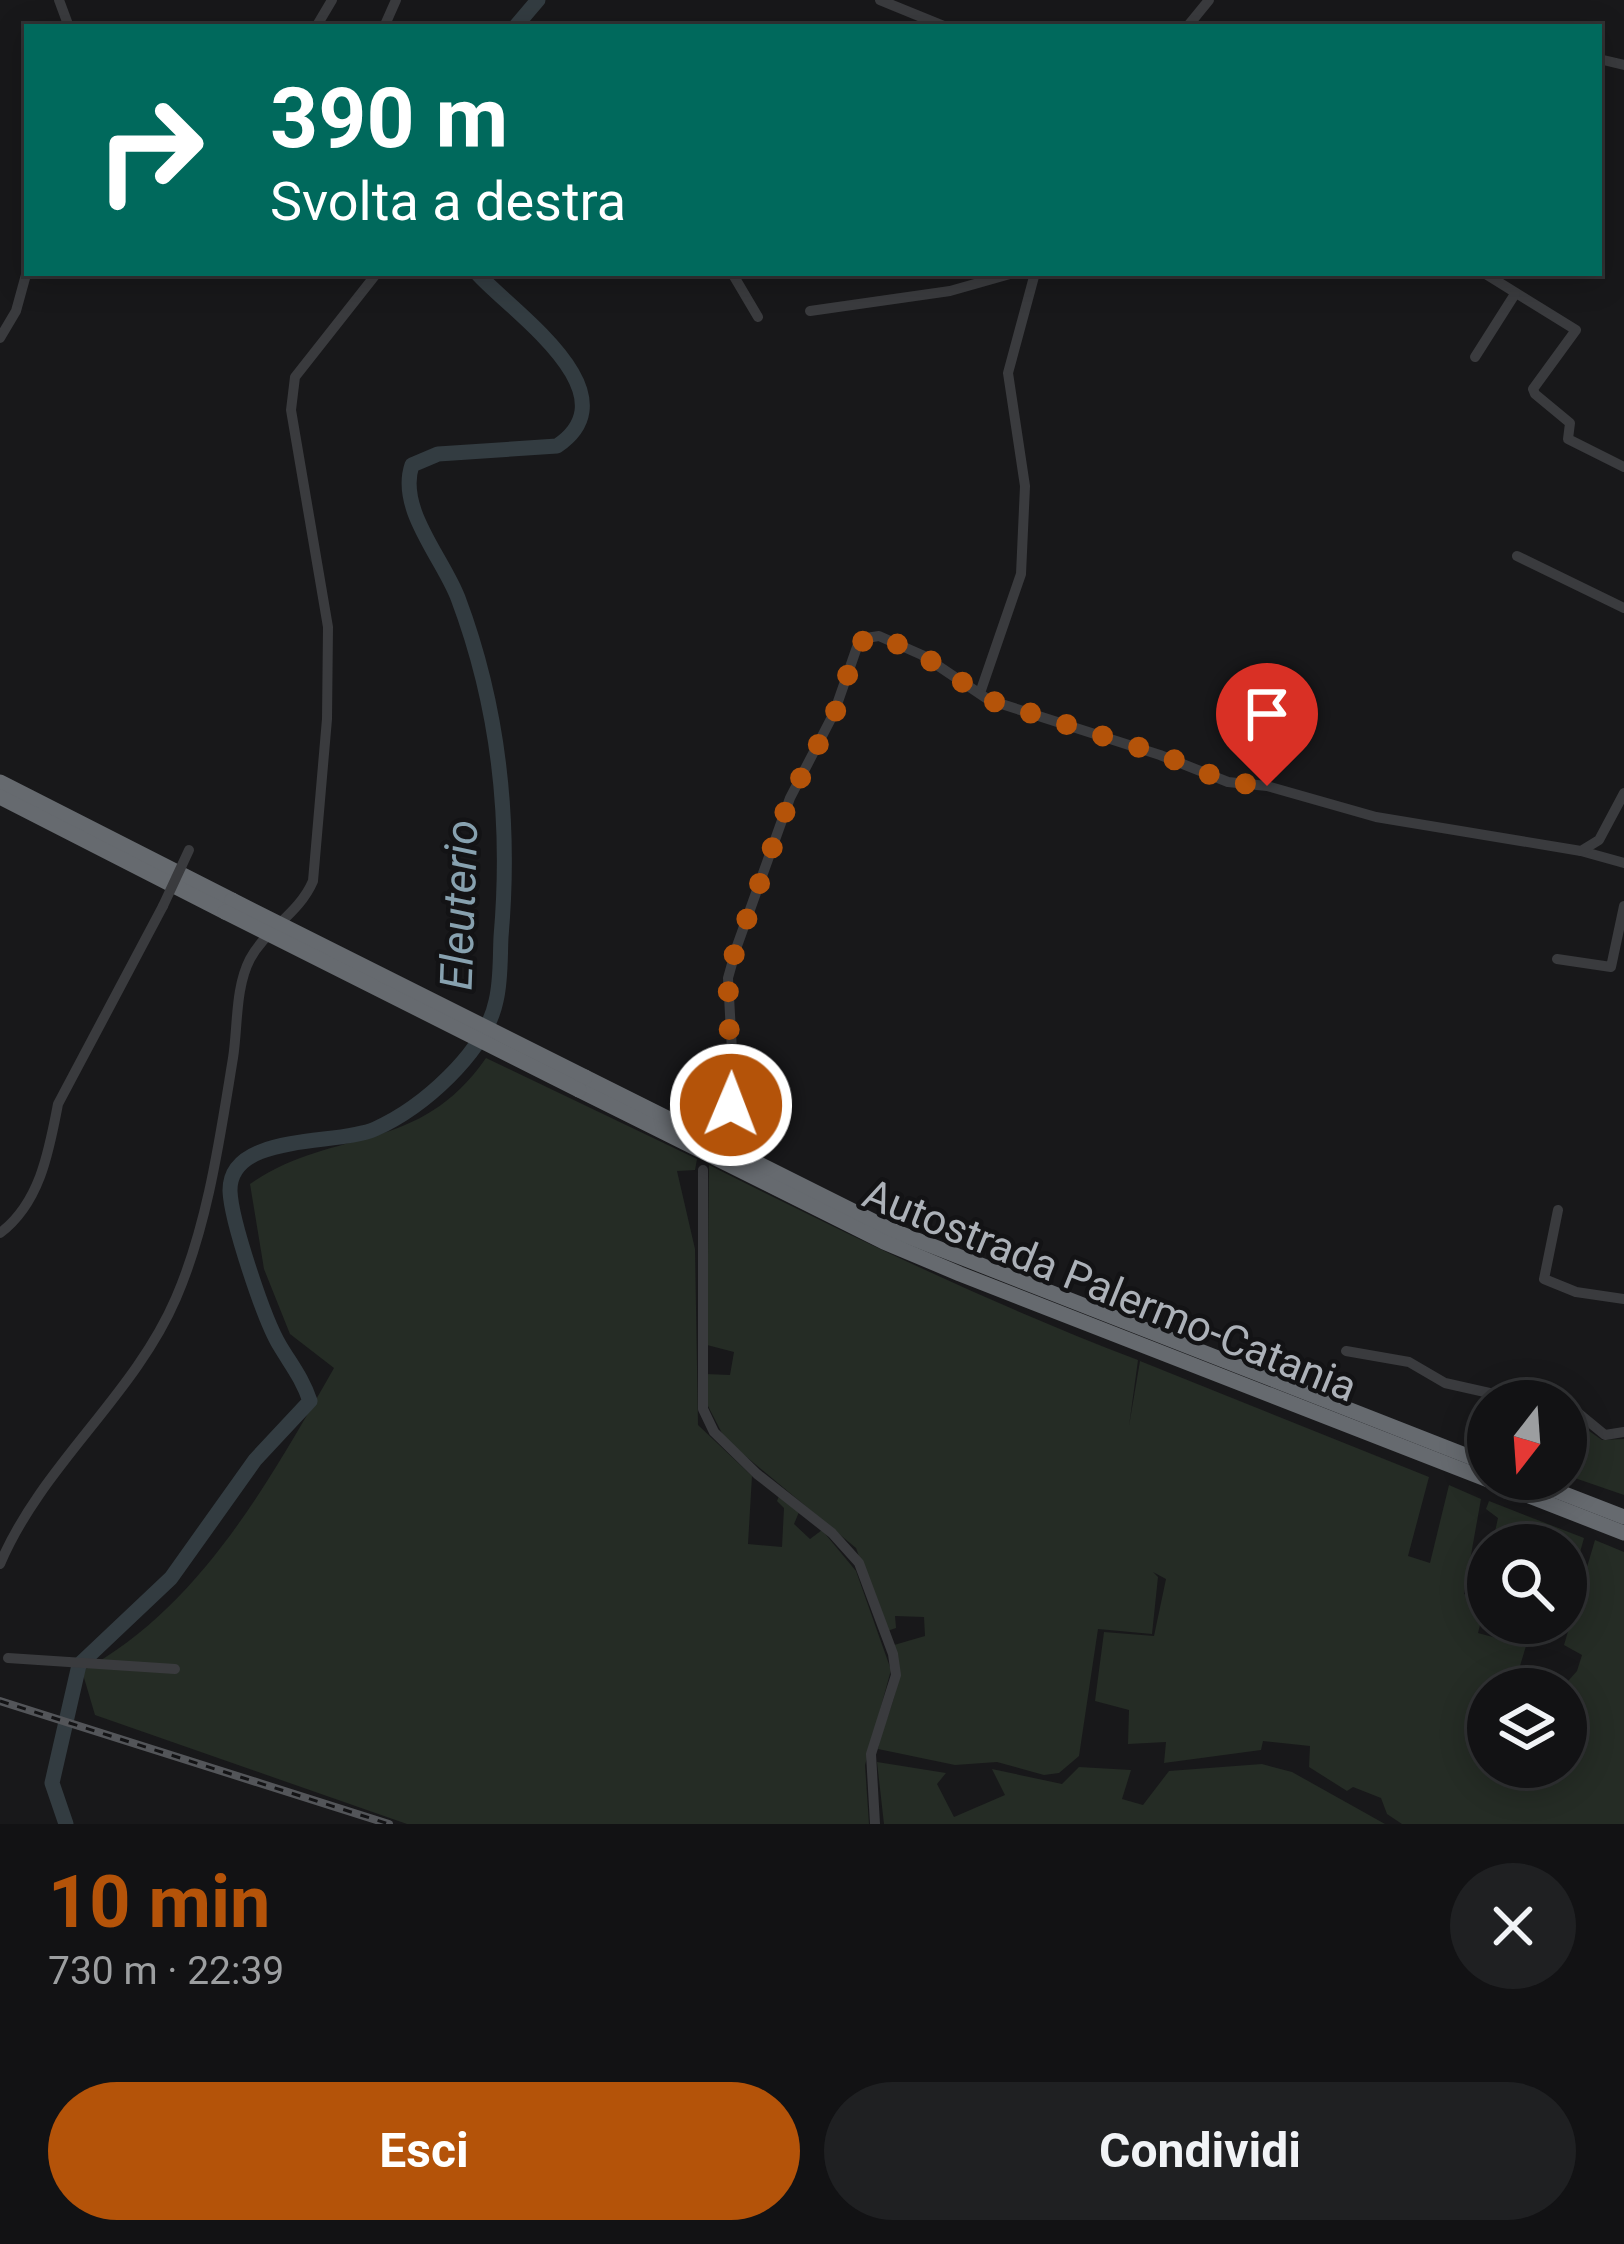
<!DOCTYPE html>
<html lang="it">
<meta charset="utf-8">
<style>
:root{--surface:#121214;--page:#1f2022;--text:#f1f3f6;--muted:#9c9ea0;--line:#313234;--accent:#b45309}
body{margin:0;font-family:Roboto,sans-serif;background:var(--page);color:var(--text);height:100vh;display:flex;flex-direction:column;font-size:45px;white-space:nowrap}
*{box-sizing:border-box;margin:0}
p{font-size:39px;color:var(--muted)}
.icon{flex:none;width:66px;height:66px;fill:none;stroke:currentColor;stroke-width:2;stroke-linecap:round;stroke-linejoin:round}
.map{position:relative;height:1824px;overflow:hidden}
.drawer{display:flex;flex-direction:column;background:var(--surface);flex:1}
.drawer>*{flex:none}
.banner{position:absolute;left:24px;top:24px;width:1578px;height:252px;border-radius:0px;box-shadow:0 6px 30px #0003,0 0 0 3px var(--line);background:#00695c;color:#fff;overflow:hidden}
.needle{width:78px;rotate:197deg}
.fabs{position:absolute;left:1467px;top:1380px;display:grid;gap:24px}
.fabs a{display:grid;place-items:center;width:120px;height:120px;border-radius:50%;background:var(--surface);box-shadow:0 6px 30px #0003,0 0 0 3px var(--line);font-size:60px}
.pin{position:absolute;display:grid;place-items:center;width:102px;height:102px;color:#fff;margin:-123px -51px;border-radius:50% 50% 50% 0;rotate:-45deg;box-shadow:0 0 12px #0007}
.pin .icon{rotate:45deg}
.me{position:absolute;width:132px;margin:-66px;rotate:1deg;stroke-linejoin:round;filter:drop-shadow(0 0 9px #0008)}
.turn{display:flex;align-items:center;gap:42px;height:252px;padding:0 48px;font-size:54px}
.turn .icon{width:156px;height:156px;stroke-width:2.5}
.turn b{display:block;font-size:84px;line-height:102px}
.round{display:grid;place-items:center;flex:none;width:126px;height:126px;border-radius:63px;background:var(--page)}
.headline{display:flex;align-items:center;justify-content:space-between;height:204px;padding:0 48px}
h1{font-size:72px;font-weight:700;line-height:90px;color:var(--accent)}
.cta{display:flex;gap:24px;margin-top:auto;padding:24px 48px}
.cta a{flex:1;height:138px;border-radius:72px;background:var(--accent);color:#fff;font-size:48px;font-weight:700;line-height:138px;text-align:center}
.cta a+a{background:var(--page);color:var(--text)}
.map>svg:first-child{display:block}
.green{fill:#252c25}
.lines{fill:none;stroke-linecap:round;stroke-linejoin:round}
.river{stroke:#333c41;stroke-width:15}
.minor{stroke:#3a3b3e;stroke-width:10}
.highway{stroke:#666a6f;stroke-width:15}
.rail-casing{stroke:#535559;stroke-width:8}
.rail{stroke:#131315;stroke-width:3;stroke-dasharray:9;stroke-linecap:butt}
.minor-bridge{stroke:#3a3b3e;stroke-width:10}
.highway-bridge{stroke:#666a6f;stroke-width:15}
.route{stroke:#b45309;stroke-width:21;stroke-dasharray:0 37.8}
.labels{text-anchor:middle;dominant-baseline:central;stroke-width:9;stroke-linejoin:round;paint-order:stroke}
.street-label{font-size:42px;fill:#acb1b8;stroke:#131315}
.water-label{font-size:45px;font-style:italic;fill:#87a1af;stroke:#131315}
</style>
<div class="map">
<svg width="1624" height="1824" viewBox="0 0 1624 1824">
<rect width="100%" height="100%" fill="#18181a"/>
<g class="green">
<path d="M 486,1058 L 697,1159 L 695,1170 L 677,1171 L 695,1249 L 698,1425 L 752,1476 L 748,1544 L 782,1547 L 784,1508 L 777,1501 L 779,1496 L 799,1512 L 794,1524 L 810,1539 L 822,1530 L 856,1571 L 891,1670 L 865,1765 L 869,1824 L 407,1824 L 95,1715 L 82,1671 C 199,1609 270,1480 334,1368 L 290,1334 L 264,1269 L 250,1184 C 334,1126 418,1156 486,1058 Z"/>
<path d="M 709,1165 C 850,1236 991,1304 1138,1360 L 1129,1426 L 1140,1361 L 1429,1477 L 1408,1556 L 1430,1563 L 1449,1485 L 1481,1499 L 1464,1594 L 1486,1601 L 1478,1633 L 1526,1646 L 1513,1689 L 1488,1689 L 1488,1767 L 1566,1767 L 1566,1689 L 1561,1689 L 1577,1671 L 1582,1655 L 1564,1645 L 1595,1540 L 1624,1552 L 1624,1824 L 1402,1824 L 1387,1814 L 1381,1798 L 1353,1787 L 1347,1791 L 1309,1767 L 1310,1746 L 1263,1741 L 1261,1750 L 1164,1763 L 1166,1742 L 1128,1744 L 1129,1710 L 1095,1701 L 1104,1632 L 1154,1636 L 1166,1579 L 1153,1572 L 1158,1577 L 1152,1634 L 1098,1629 L 1079,1756 L 1059,1773 L 1044,1775 L 997,1762 L 955,1765 L 878,1749 C 886,1710 907,1687 894,1645 L 925,1636 L 924,1617 L 895,1616 L 896,1628 L 887,1631 L 856,1548 L 725,1439 L 708,1406 L 705,1374 L 730,1375 L 734,1352 L 707,1345 Z"/>
<path d="M 1566,1415 L 1602,1440 L 1624,1439 L 1624,1495 L 1566,1475 Z"/>
<path d="M 1489,1501 L 1584,1538 L 1566,1603 L 1566,1545 L 1492,1545 L 1498,1518 L 1486,1509 Z"/>
<path d="M 877,1762 L 946,1773 L 937,1784 L 954,1817 L 1005,1795 L 992,1769 L 1062,1784 L 1079,1767 L 1131,1770 L 1122,1799 L 1143,1805 L 1169,1771 L 1262,1764 L 1292,1772 L 1385,1824 L 884,1824 Z"/>
</g>
<g class="lines">
<g class="river">
<path d="M 515,27 L 538,0"/>
<path d="M 66,1824 L 52,1783 L 79,1665 L 171,1578 L 255,1460 L 310,1401 C 302,1378 292,1366 280,1346 C 264,1320 231,1220 230,1191 C 229,1132 337,1146 375,1129 C 422,1108 485,1053 496,1001 C 501,981 500,958 501,937 C 511,822 499,707 458,598 C 443,558 397,509 412,465 L 438,454 L 557,446 C 636,393 508,309 477,273"/>
</g>
<g class="minor">
<path d="M 59,0 L 69,27"/>
<path d="M 880,0 L 946,27"/>
<path d="M 316,27 L 332,0"/>
<path d="M 384,27 L 396,0"/>
<path d="M 1187,27 L 1209,0"/>
<path d="M 1599,59 L 1624,65"/>
<path d="M 732,273 L 758,317"/>
<path d="M 1484,273 L 1576,330 L 1533,389 L 1535,394 L 1570,423 L 1568,439 L 1624,467"/>
<path d="M 810,311 L 950,291 L 1010,274"/>
<path d="M 0,338 L 16,311 L 27,271"/>
<path d="M 1475,357 L 1515,294"/>
<path d="M 1517,556 L 1624,608"/>
<path d="M 980,693 L 1021,574 L 1025,486 L 1008,373 L 1035,273"/>
<path d="M 1581,851 L 1624,863"/>
<path d="M 1557,959 L 1611,967 L 1624,906"/>
<path d="M 723,1125 L 734,1087 L 728,978 L 737,946 L 790,798 L 834,713 L 857,647 L 866,638 L 879,636 L 922,655 L 989,700 L 1160,755 L 1228,782 L 1267,786 L 1376,817 L 1581,851 L 1599,840 L 1624,793"/>
<path d="M 703,1170 L 703,1409 L 714,1432 L 757,1474 L 832,1533 L 859,1563 L 893,1654 L 896,1675 L 871,1754 L 875,1824"/>
<path d="M 1558,1210 L 1544,1279 L 1576,1292 L 1624,1299"/>
<path d="M 0,1233 C 40,1203 49,1151 58,1104 L 163,906"/>
<path d="M 1346,1351 L 1409,1362 L 1445,1383 L 1525,1401"/>
<path d="M 1566,1410 L 1577,1412 L 1605,1435 L 1624,1432"/>
<path d="M 0,1564 C 42,1465 134,1396 176,1298 C 208,1224 220,1137 233,1058 C 238,1026 235,988 250,959 C 266,929 299,914 313,881 L 327,719 L 328,627 L 291,410 L 295,377 L 377,273"/>
<path d="M 8,1658 L 175,1669"/>
</g>
<g class="highway">
<path d="M 0,782 L 232,900"/>
<path d="M 0,797 L 225,912"/>
<path d="M 585,1077 L 889,1229 L 1488,1464"/>
<path d="M 579,1090 L 884,1242 L 960,1274 L 1624,1533"/>
<path d="M 1526,1479 L 1624,1517"/>
</g>
<g class="rail-casing">
<path id="rail" d="M 0,1701 L 389,1824"/>
</g>
<use href="#rail" class="rail"/>
<path class="minor-bridge" d="M 163,906 L 189,850"/>
<g class="highway-bridge">
<path d="M 232,900 L 585,1077"/>
<path d="M 225,912 L 579,1090"/>
</g>
</g>
<g class="lines">
<path class="route" d="M 731,1105 L 728,978 L 733,958 L 790,798 L 835,713 L 857,647 L 866,638 L 879,636 L 922,655 L 989,700 L 1160,754 L 1228,782 L 1267,786"/>
</g>
<g class="labels">
<g class="street-label">
<text transform="translate(1110 1290) rotate(22)">Autostrada Palermo-Catania</text>
</g>
<g class="water-label">
<text transform="translate(459 905) rotate(-88)">Eleuterio</text>
</g>
</g>
</svg>
<div class="fabs">
<a><svg class="needle" viewBox="-14 -14 28 28"><path d="M0-13l5 13h-10z" fill="#e53935"/><path d="M0 13l5-13h-10z" fill="#9c9ea0"/></svg></a>
<a><svg class="icon" aria-label="search" viewBox="0 0 24 24"><circle cx="10" cy="10" r="6"/><path d="M15 15l6 6"/></svg></a>
<a><svg class="icon" aria-label="layers" viewBox="0 0 24 24"><path d="M12 4l9 5-9 5-9-5zM3 14l9 5 9-5"/></svg></a>
</div>
<div class="pin" style="left:1267px;top:786px;background:#d93025"><svg class="icon" aria-label="arrive" viewBox="0 0 24 24"><path d="M6 21V4h12l-3 4 3 4H6"/></svg></div>
<svg class="me" style="left:731px;top:1105px" viewBox="-20 -20 40 40"><circle r="17" fill="#b45309" stroke="#fff" stroke-width="3"/><path d="M0-11L8 9 0 5-8 9z" fill="#fff"/></svg>
<div class="banner">
<div class="turn"><svg class="icon" aria-label="right" viewBox="0 0 24 24"><path d="M7 20v-9h11M14 6l5 5-5 5"/></svg><div><b>390 m</b>Svolta a destra</div></div>
</div>
</div>
<section class="drawer">
<div class="headline"><div><h1>10 min</h1><p>730 m · 22:39</p></div><a class="round"><svg class="icon" aria-label="close" viewBox="0 0 24 24"><path d="M6 6l12 12M18 6L6 18"/></svg></a></div>
<div class="cta"><a>Esci</a><a>Condividi</a></div>
</section>
